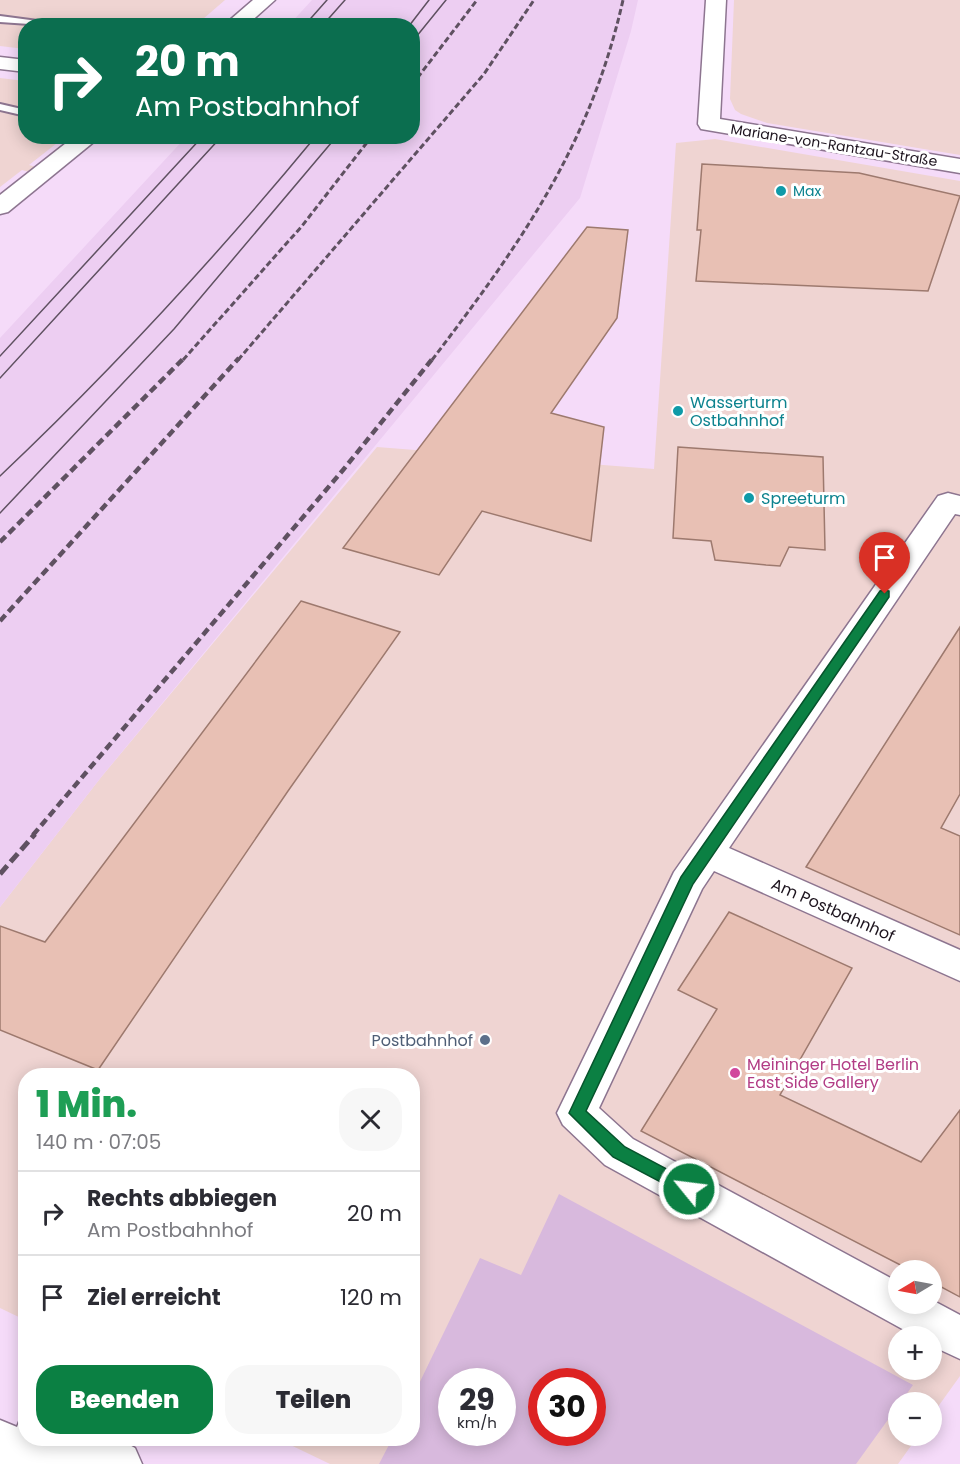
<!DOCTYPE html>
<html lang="de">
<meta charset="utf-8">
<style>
:root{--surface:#fff;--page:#f7f7f7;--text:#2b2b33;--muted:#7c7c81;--line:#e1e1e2;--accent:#0b8043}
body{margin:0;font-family:Poppins,sans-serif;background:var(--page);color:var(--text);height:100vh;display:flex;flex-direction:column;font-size:22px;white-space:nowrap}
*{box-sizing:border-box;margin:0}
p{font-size:20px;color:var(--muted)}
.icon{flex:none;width:33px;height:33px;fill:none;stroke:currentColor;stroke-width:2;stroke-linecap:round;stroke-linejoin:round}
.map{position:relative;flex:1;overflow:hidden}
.drawer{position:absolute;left:18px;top:1068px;width:402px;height:378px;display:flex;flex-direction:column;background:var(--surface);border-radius:24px;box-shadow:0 3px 15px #0003}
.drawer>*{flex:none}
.top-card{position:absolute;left:18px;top:18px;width:402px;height:126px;border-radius:24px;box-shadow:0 3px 15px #0003;background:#0b6e4f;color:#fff;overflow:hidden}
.needle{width:39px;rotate:260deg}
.tools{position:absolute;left:888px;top:1260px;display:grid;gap:12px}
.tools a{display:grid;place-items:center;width:54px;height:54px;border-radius:50%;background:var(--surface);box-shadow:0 3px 15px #0003;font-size:30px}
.speed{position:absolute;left:438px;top:1368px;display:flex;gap:12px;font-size:30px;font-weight:700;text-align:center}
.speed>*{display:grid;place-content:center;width:78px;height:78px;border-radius:50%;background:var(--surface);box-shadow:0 3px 15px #0003;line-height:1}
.speed small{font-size:15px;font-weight:400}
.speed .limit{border:9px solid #d22;background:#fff;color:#111}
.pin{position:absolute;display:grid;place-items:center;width:51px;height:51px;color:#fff;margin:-62px -26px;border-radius:50% 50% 50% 0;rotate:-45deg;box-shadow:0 0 6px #0007}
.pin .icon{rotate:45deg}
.me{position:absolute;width:66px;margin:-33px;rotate:299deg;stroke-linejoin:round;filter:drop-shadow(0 0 4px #0008)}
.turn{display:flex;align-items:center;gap:21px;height:126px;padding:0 18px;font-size:27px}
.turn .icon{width:78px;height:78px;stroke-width:2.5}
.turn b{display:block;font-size:42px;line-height:51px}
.round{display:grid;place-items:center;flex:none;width:63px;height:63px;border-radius:24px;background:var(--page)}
.head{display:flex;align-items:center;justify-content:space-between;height:102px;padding:0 18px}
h1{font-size:36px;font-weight:800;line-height:45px;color:#1e9e55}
.button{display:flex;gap:12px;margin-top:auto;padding:12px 18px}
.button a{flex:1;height:69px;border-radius:24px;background:var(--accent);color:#fff;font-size:24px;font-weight:800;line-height:69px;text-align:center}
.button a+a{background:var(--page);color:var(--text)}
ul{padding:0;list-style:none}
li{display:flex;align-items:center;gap:18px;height:84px;padding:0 18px;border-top:2px solid var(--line)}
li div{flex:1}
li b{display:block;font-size:22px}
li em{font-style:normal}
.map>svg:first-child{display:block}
.commercial{fill:#efd4d2;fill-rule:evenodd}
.built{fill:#edcef2}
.green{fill:#d8b9dd;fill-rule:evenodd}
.building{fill:#e8c0b4;stroke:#9d796e;stroke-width:1.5}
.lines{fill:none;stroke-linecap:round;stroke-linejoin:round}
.service-casing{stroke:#8d7590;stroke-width:4}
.minor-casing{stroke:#8d7590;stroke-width:3}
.tertiary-casing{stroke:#8d7590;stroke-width:3}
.service{fill:#fff;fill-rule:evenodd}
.minor{fill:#fff;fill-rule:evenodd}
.tertiary{fill:#fff;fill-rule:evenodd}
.tram{stroke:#5f5161;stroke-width:1.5}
.rail-far2{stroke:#5f5161;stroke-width:3;stroke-dasharray:6 3;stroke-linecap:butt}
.rail-far1{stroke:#5f5161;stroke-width:4.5;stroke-dasharray:8 4.5;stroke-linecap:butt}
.rail{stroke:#5f5161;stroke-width:5;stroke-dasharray:11 5;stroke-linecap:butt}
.route{fill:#0b8043;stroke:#07532c;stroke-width:1.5}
.culture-dot{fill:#0f9aa8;stroke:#fff;stroke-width:2}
.service-dot{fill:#5c6f8a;stroke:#fff;stroke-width:2}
.hotel-dot{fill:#d1479c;stroke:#fff;stroke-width:2}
.labels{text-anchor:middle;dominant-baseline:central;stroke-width:6;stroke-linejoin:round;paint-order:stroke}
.far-street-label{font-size:14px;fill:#1d141e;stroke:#fff}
.far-culture-label{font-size:14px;fill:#0d838f;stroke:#fff;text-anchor:start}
.culture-label{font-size:16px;fill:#0d838f;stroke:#fff;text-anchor:start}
.street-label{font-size:16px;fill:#1d141e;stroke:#fff}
.service-label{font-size:16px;fill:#4e5e75;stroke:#fff;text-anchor:end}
.hotel-label{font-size:16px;fill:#b23c85;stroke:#fff;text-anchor:start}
</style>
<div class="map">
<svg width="960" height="1464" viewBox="0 0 960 1464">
<rect width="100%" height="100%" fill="#f5dbf9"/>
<g class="commercial">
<path d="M 0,0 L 225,0 L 196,25 L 26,26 L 25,49 L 0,46 Z"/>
<path d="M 734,0 L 960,0 L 960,155 L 767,123 L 741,114 L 735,110 L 730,99 Z"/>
<path d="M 0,78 L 25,81 L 26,136 L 75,137 L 65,145 L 57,143 L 29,165 L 36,167 L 29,172 L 22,170 L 0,187 Z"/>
<path d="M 715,139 L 960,181 L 960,1376 L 932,1415 L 932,1402 L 898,1402 L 898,1436 L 918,1436 L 898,1464 L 330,1464 L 278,1439 L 412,1438 L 412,1076 L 26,1076 L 25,1320 L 0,1308 L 0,907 L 102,776 L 377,447 L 654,469 L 676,143 ZM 898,1270 L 932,1270 L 932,1304 L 898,1304 ZM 898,1336 L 932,1336 L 932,1370 L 898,1370 ZM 452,1382 L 502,1382 L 502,1432 L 452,1432 ZM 542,1382 L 592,1382 L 592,1432 L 542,1432 Z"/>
</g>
<path class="built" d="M 312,0 L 638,0 L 631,31 L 580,198 L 102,776 L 0,907 L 0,338 L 186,137 L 412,136 L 412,26 L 289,25 Z"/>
<path class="green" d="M 559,1194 L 913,1385 L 856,1464 L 379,1464 L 392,1439 L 412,1438 L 413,1396 L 480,1258 L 521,1275 ZM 452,1382 L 502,1382 L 502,1432 L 452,1432 ZM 542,1382 L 592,1382 L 592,1432 L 542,1432 Z"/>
<g class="building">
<path d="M 702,164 L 859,173 L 960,196 L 928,291 L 696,281 L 701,230 L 697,230 Z"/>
<path d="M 587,227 L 628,230 L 617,318 L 551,413 L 604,427 L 591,541 L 482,511 L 439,575 L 343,548 Z"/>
<path d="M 678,447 L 823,457 L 825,550 L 789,547 L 780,566 L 766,565 L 715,560 L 711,541 L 673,538 Z"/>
<path d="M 301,601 L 400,632 L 288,791 L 98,1070 L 0,1030 L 0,926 L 45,942 Z"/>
<path d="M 960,627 L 960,794 L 941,828 L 960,836 L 960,935 L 806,867 Z"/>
<path d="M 729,912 L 852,968 L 780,1095 L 921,1162 L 960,1110 L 960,1297 L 932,1282 L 932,1270 L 910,1270 L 641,1131 L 717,1009 L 678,990 Z"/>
</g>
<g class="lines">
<g class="service-casing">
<g id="service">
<path d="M 0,16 L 53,23 L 58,26 L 0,22 Z"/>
<path d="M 0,104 L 26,110 L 26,116 L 0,110 Z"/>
</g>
</g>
<g class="minor-casing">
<g id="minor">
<path d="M 253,0 L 275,0 L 246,26 L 223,26 Z"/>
<path d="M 706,0 L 726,0 L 720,119 L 960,159 L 960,173 L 701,129 L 698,124 Z"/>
<path d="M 0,57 L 26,60 L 26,72 L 0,69 Z"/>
<path d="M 75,136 L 101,136 L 8,212 L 0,214 L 0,195 Z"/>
<path d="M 948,493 L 960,496 L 960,515 L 955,514 L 729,848 L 960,950 L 960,981 L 714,871 L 702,889 L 599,1108 L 633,1139 L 898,1282 L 898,1304 L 932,1304 L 932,1300 L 960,1315 L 960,1359 L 932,1346 L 932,1336 L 915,1336 L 605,1165 L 563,1125 L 557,1113 L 674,872 L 938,496 Z"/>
</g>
</g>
<g class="tertiary-casing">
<path id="tertiary" d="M 26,1419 L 26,1438 L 117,1438 L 135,1448 L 142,1464 L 0,1464 L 0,1420 L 17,1427 L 19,1422 Z"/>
</g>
<use href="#service" class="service"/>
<use href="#minor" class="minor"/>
<use href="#tertiary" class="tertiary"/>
<g class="tram">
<path d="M 304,26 L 327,0"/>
<path d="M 322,26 L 345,0"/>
<path d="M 409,26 L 429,0"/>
<path d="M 412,42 L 446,0"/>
<path d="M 0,356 L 203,136"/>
<path d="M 0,378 L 222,136"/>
<path d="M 0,476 C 113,369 217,256 316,136"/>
<path d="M 0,513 L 174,329 L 337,136"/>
</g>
<g class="rail-far2">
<path d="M 412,85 L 477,0"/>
<path d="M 183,360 L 302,226 L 372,136"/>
<path d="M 238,360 L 484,74 L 534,0"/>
<path d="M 432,360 C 521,243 590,146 623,0"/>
</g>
<g class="rail-far1">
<path d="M 0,542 L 184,358"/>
<path d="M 0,621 L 239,358"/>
<path d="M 33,835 L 343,470 L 433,358"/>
</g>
<path class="rail" d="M 0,874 L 35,834"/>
</g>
<path class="route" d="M 885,590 L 889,591 L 889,597 L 693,884 L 586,1111 L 625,1147 L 695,1184 L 698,1189 L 695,1195 L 689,1197 L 613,1157 L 569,1113 L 681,877 L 880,591 Z"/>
<g class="culture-dot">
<circle cx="781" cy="191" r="6"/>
<circle cx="678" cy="411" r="6"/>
<circle cx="749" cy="498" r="6"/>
</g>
<circle class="service-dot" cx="485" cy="1040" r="6"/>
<circle class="hotel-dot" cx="735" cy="1073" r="6"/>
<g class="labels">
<g class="far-street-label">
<text transform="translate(834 145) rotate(9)">Mariane-von-Rantzau-Straße</text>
</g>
<g class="far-culture-label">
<text x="793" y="191">Max</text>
</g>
<g class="culture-label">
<text x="690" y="402">Wasserturm<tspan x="690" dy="18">Ostbahnhof</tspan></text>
<text x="761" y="498">Spreeturm</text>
</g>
<g class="street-label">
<text transform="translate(833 910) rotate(24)">Am Postbahnhof</text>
</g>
<g class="service-label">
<text x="473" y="1040">Postbahnhof</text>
</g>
<g class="hotel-label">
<text x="747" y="1064">Meininger Hotel Berlin<tspan x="747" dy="18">East Side Gallery</tspan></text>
</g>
</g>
</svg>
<div class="tools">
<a><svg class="needle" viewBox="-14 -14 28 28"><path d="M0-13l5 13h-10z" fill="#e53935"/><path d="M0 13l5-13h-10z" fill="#7c7c81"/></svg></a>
<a>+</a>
<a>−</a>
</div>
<div class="speed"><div>29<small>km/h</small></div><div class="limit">30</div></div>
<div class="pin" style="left:885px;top:594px;background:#d93025"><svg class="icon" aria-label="arrive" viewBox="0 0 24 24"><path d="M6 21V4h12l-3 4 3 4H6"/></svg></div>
<svg class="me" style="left:689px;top:1189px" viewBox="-20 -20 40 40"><circle r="17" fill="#0b8043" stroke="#fff" stroke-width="3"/><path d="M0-11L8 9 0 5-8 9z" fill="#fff"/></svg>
<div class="top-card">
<div class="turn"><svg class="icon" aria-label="right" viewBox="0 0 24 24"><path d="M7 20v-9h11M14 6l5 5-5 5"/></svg><div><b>20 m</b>Am Postbahnhof</div></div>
</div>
<section class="drawer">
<div class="head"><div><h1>1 Min.</h1><p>140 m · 07:05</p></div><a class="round"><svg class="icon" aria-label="close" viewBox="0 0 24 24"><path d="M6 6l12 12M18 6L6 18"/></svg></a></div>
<ul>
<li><svg class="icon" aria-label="right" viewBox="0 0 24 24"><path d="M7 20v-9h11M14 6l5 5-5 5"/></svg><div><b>Rechts abbiegen</b><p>Am Postbahnhof</p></div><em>20 m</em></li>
<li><svg class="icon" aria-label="arrive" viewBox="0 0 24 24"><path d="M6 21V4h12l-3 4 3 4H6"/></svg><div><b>Ziel erreicht</b></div><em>120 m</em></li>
</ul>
<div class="button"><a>Beenden</a><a>Teilen</a></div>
</section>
</div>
